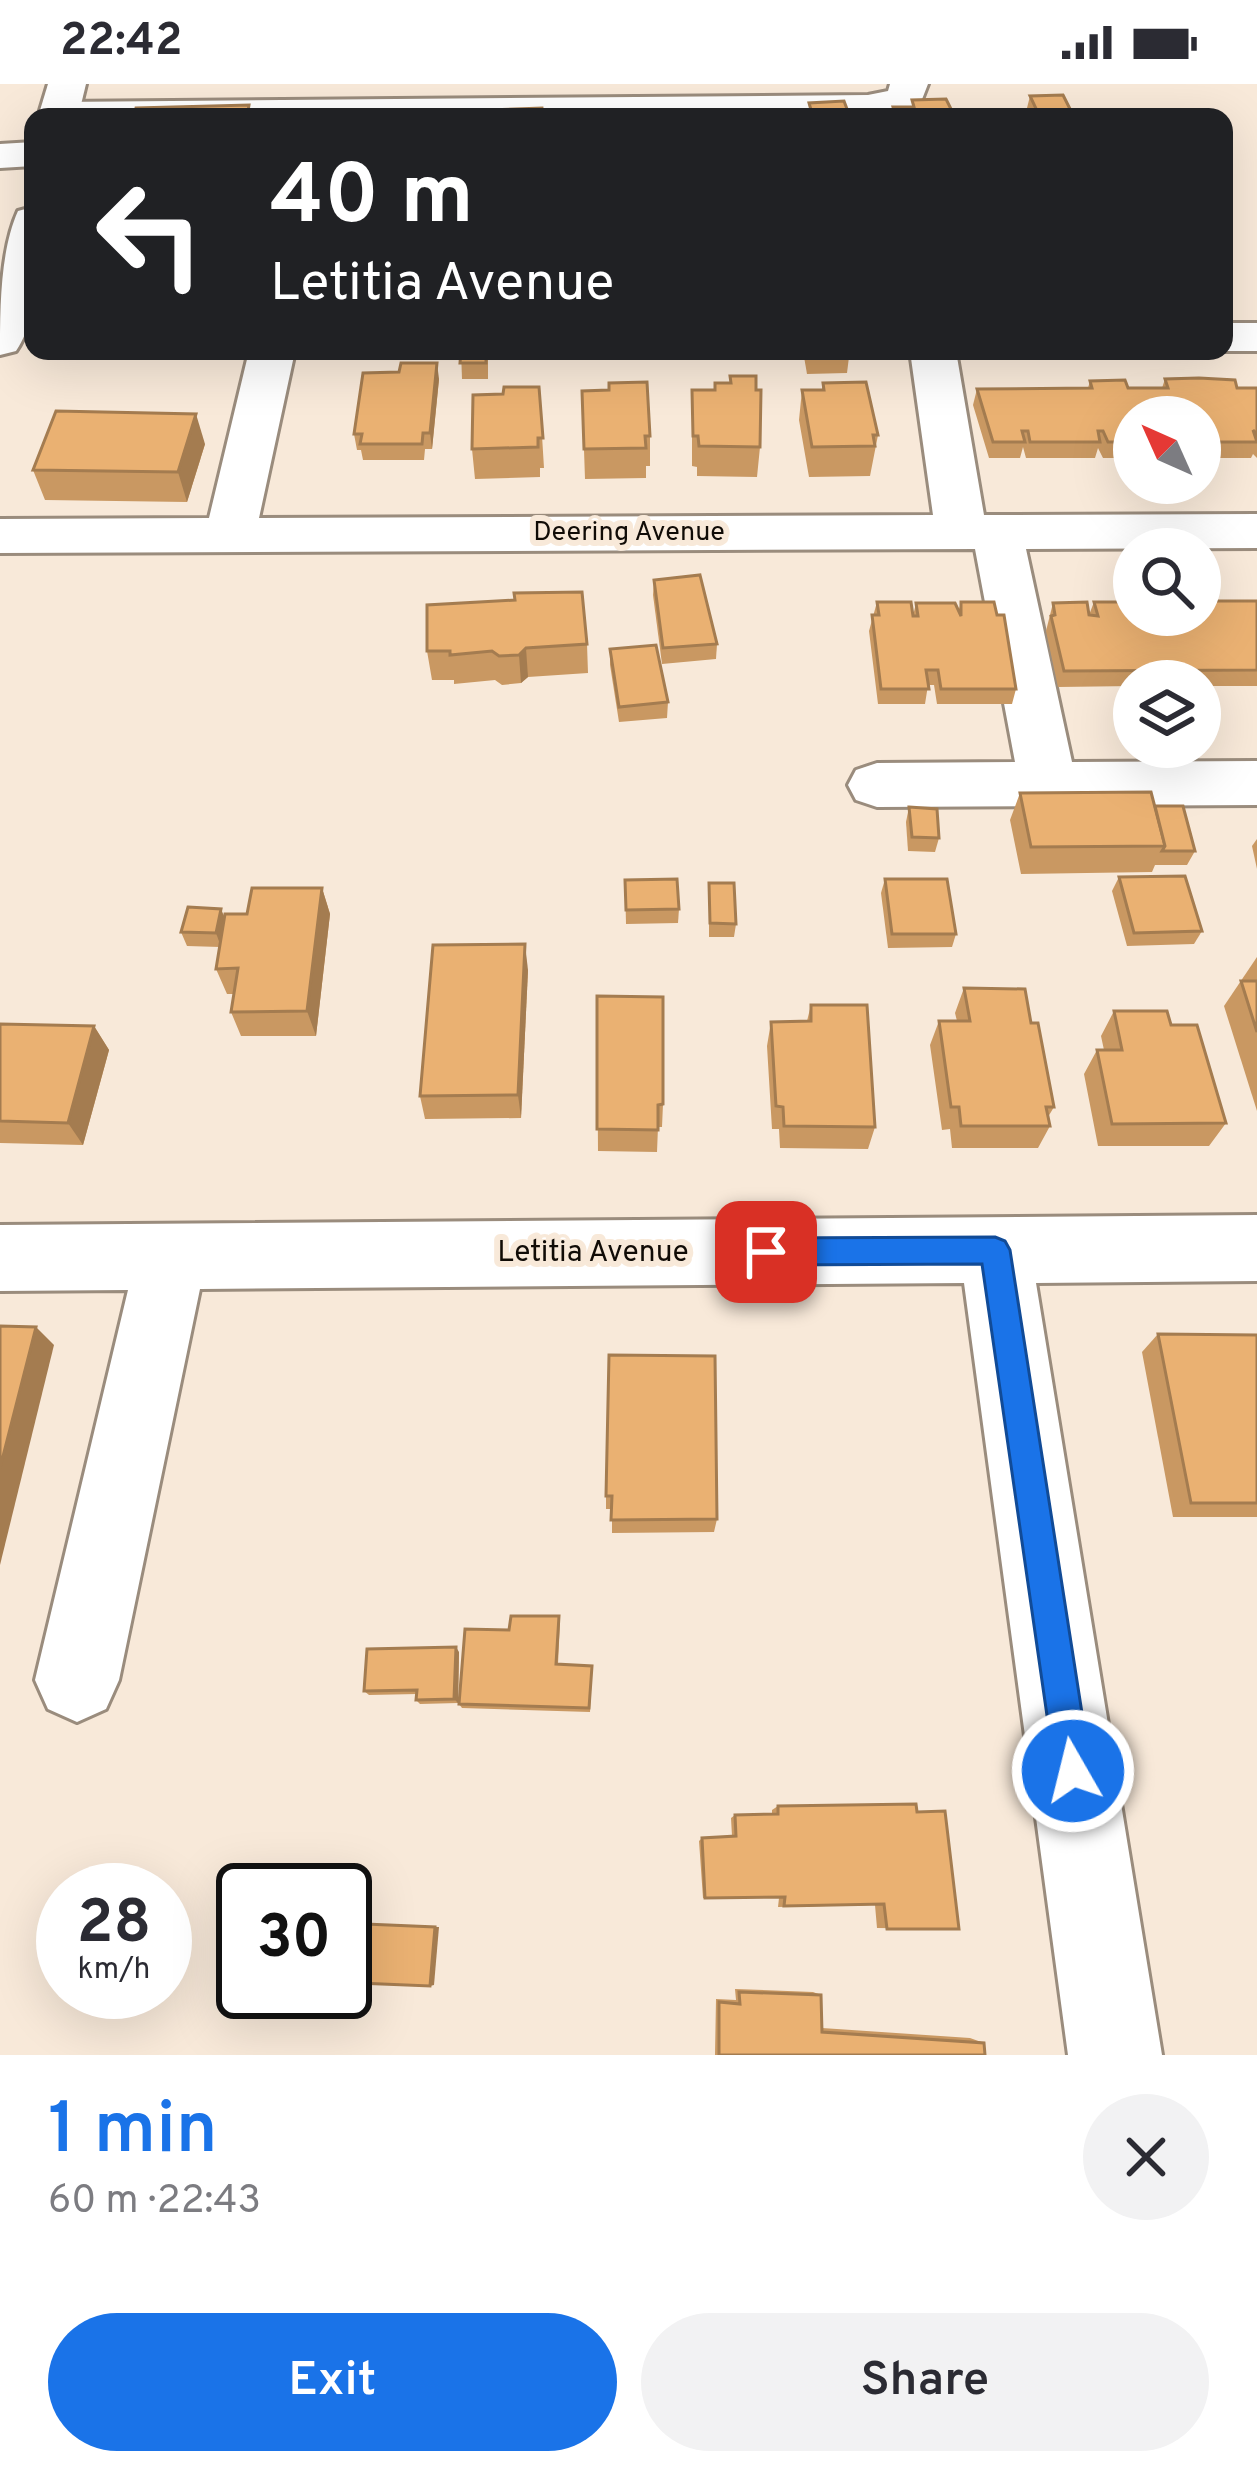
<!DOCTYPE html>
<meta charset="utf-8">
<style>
:root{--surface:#fff;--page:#f2f2f3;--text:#2b2b33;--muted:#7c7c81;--accent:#1a73e8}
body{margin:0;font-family:Overpass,sans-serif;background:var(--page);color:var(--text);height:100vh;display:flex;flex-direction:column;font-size:45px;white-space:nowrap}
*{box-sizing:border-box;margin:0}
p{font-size:39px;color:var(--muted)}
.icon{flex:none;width:66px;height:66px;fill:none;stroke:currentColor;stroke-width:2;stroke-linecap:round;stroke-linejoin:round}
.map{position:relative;height:1971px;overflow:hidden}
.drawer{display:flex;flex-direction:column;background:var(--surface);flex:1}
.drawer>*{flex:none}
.hud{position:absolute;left:24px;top:24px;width:1209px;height:252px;border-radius:24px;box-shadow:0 12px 48px #0002;background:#202124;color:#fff;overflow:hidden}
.needle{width:78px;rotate:315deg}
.tools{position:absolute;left:1113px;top:312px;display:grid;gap:24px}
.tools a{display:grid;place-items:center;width:108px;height:108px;border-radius:50%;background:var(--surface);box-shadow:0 12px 48px #0002;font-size:60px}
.speed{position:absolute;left:36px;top:1779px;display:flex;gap:24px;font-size:60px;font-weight:700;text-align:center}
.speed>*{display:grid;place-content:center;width:156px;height:156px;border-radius:50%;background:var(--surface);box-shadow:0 12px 48px #0002;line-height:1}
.speed small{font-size:30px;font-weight:400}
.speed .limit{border:6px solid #111;border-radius:18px;background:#fff;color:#111}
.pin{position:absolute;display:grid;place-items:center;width:102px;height:102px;color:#fff;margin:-51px;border-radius:24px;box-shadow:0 6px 18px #0006}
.me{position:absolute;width:132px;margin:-66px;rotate:352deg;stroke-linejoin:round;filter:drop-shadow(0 0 9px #0008)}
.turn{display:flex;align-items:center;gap:42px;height:252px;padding:0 48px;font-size:54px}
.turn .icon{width:156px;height:156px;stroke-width:2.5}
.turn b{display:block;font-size:84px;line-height:102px}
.round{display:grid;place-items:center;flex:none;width:126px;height:126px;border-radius:63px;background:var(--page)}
.head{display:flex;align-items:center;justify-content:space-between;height:204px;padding:0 48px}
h1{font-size:72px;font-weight:600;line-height:90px;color:var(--accent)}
.button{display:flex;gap:24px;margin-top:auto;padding:24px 48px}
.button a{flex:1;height:138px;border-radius:72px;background:var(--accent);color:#fff;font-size:48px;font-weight:600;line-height:138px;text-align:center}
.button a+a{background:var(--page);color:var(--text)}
.status{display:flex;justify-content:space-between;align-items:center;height:84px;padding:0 60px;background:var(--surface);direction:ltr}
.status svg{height:33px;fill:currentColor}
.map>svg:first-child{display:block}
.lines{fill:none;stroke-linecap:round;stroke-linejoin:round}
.minor-casing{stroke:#9a8c7d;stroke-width:6}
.major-casing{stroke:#9a8c7d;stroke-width:6}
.minor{fill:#fff;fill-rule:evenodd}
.major{fill:#fff;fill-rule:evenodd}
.wall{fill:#c99862}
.shaded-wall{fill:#a47c50}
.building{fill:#eab172;stroke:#a47c50;stroke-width:3}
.route{fill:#1a73e8;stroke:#114b97;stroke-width:3}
.labels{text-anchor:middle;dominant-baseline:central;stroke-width:12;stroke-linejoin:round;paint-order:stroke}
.far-street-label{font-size:27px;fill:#100b06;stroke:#f8e9d9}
.street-label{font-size:30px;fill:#100b06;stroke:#f8e9d9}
</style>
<div class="status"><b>22:42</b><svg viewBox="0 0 49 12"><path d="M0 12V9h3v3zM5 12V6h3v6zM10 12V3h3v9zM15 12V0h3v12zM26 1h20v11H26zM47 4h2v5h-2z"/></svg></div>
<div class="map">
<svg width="1257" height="1971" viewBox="0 0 1257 1971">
<rect width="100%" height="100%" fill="#f8e9d9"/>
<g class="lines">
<g class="minor-casing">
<g id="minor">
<path d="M 890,0 L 928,0 L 919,23 L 876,33 L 39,30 L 45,22 L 59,18 L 868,11 L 888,7 Z"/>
<path d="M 33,58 L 33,82 L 0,84 L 0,60 Z"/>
<rect x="1224" y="239" width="33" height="28"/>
<path d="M 249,267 L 295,267 L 259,434 L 933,431 L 910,267 L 956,267 L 984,431 L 1257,430 L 1257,464 L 1026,465 L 1072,678 L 1257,677 L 1257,721 L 877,723 L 856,716 L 848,701 L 856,686 L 877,679 L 1015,678 L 975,465 L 0,469 L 0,435 L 209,434 Z"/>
<path d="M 1257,1131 L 1257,1197 L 1036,1199 L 1162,1971 L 1068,1971 L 964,1199 L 200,1205 L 119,1596 L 106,1625 L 77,1638 L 48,1625 L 35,1596 L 128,1206 L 0,1207 L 0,1141 Z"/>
</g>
</g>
<g class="major-casing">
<g id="major">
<path d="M 48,0 L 86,0 L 78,33 L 38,33 Z"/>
<path d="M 33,123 C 33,168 43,228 16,267 L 0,271 C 0,225 0,167 18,127 Z"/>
</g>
</g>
<use href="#minor" class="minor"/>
<use href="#major" class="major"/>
</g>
<g class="wall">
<path d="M 1030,12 L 1072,29 L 1071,33 L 1029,33 L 1026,28 Z"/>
<path d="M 461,267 L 488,267 L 488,295 L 462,295 Z"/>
<path d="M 803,267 L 848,267 L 849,273 L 847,289 L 807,290 Z"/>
<path d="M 439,295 L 432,365 L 425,365 L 424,376 L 363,376 L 361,366 L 357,366 L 354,350 Z"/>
<path d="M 1165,295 L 1237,304 L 1257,304 L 1257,374 L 1253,370 L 1251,374 L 1200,374 L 1200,333 L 1134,333 L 1134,374 L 1103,374 L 1098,364 L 1095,374 L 1026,374 L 1023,363 L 1020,374 L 989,374 L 973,321 L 977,305 L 1088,304 L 1090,297 L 1128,304 L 1162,304 Z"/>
<path d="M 823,299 L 878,351 L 870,392 L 809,393 L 799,336 L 802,306 L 822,306 Z"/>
<path d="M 539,303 L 544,384 L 540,384 L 540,393 L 475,395 L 472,365 L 503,310 Z"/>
<path d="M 692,306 L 760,363 L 757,393 L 697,392 L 697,383 L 692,382 Z"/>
<path d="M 582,307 L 650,352 L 650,382 L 646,382 L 646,394 L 585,395 Z"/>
<path d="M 205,360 L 187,418 L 45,416 L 33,386 Z"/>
<path d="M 654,496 L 717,560 L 716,575 L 662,580 L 653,511 Z"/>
<path d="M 1257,517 L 1257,602 L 1200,602 L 1200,597 L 1134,597 L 1134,602 L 1058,603 L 1046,547 L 1053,519 L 1089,531 L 1094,518 L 1133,523 L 1134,521 L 1134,531 L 1200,531 Z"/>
<path d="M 877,518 L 913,532 L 916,519 L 959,526 L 961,518 L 1016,605 L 1012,620 L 937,620 L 934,601 L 928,601 L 925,620 L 878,620 L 869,547 Z"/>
<path d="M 587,560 L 588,589 L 528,593 L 521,599 L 502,601 L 495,596 L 454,600 L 454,596 L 432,596 L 427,567 Z"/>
<path d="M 610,565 L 668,618 L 667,634 L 619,638 L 610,581 Z"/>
<path d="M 1020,709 L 1155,722 L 1195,767 L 1187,781 L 1155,781 L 1152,788 L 1021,790 L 1010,736 Z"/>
<path d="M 909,723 L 939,754 L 935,768 L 908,767 L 906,738 Z"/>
<path d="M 1257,755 L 1257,785 L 1252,762 Z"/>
<path d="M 1119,793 L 1202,847 L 1194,860 L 1127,862 L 1112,807 Z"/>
<path d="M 885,795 L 956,850 L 952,863 L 888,864 L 881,809 Z"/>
<path d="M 625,796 L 679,825 L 678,839 L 626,840 Z"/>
<path d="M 709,799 L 736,840 L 734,853 L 709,853 Z"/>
<path d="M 322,804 L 330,830 L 316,952 L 241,952 L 231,928 L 234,910 L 227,910 L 216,885 L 220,863 L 187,862 L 181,848 L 225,833 L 247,830 Z"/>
<path d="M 1257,873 L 1257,1027 L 1224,922 Z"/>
<path d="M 528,886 L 521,1034 L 425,1035 L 420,1012 Z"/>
<path d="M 964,904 L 1031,939 L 1054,1023 L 1048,1033 L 1050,1042 L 1038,1064 L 952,1064 L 950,1045 L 942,1046 L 930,961 L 939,937 L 957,937 L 955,929 Z"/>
<path d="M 597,912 L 663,1020 L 662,1043 L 658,1043 L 657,1068 L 598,1067 Z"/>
<path d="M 811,921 L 875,1043 L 868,1065 L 780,1064 L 779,1045 L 772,1045 L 767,962 L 771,938 L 807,937 Z"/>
<path d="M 1114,927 L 1171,941 L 1226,1039 L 1209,1062 L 1098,1062 L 1084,990 L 1097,966 L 1104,966 L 1101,952 Z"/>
<path d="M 0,940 L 94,942 L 109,966 L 83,1061 L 0,1059 Z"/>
<path d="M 1158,1250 L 1257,1251 L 1257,1433 L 1173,1433 L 1142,1268 Z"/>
<path d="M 609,1271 L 717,1435 L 714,1448 L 612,1449 L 612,1425 L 606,1425 L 606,1412 Z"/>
<path d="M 560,1538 L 558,1580 L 592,1587 L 590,1628 L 462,1624 L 459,1620 L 509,1546 Z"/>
<path d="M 459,1568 L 458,1619 L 420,1620 L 416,1616 L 417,1610 L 369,1611 L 364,1607 Z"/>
<path d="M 778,1722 L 917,1728 L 959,1845 L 877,1844 L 875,1821 L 778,1823 L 779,1814 L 703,1814 L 699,1757 L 702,1754 L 732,1752 L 731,1734 L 735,1731 L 772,1730 L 772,1726 Z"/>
<path d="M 735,1905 L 813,1908 L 821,1911 L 822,1944 L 970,1954 L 984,1959 L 985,1971 L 715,1971 L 716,1915 L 736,1916 Z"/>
</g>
<g class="shaded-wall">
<path d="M 437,279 L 439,295 L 432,365 L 430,349 Z"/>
<path d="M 196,330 L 205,360 L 187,418 L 178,388 Z"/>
<path d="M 526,564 L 528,593 L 521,599 L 519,571 Z"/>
<path d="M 322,804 L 330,830 L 316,952 L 307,927 Z"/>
<path d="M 221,825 L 227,839 L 221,863 L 216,849 Z"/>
<path d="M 525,860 L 528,886 L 521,1034 L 518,1011 Z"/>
<path d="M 94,942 L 109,966 L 83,1061 L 68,1039 Z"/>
<path d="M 36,1243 L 54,1261 L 0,1481 L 0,1384 Z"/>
<path d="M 456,1563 L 459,1568 L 458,1619 L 454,1615 Z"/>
<path d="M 435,1843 L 439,1843 L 434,1901 L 430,1902 Z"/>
</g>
<g class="building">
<path d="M 1063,11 L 1072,29 L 1039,31 L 1030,12 Z"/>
<path d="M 946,15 L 955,33 L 896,33 L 893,23 L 914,23 L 912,16 Z"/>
<path d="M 844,17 L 850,33 L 813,33 L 809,19 Z"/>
<path d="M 249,21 L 247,33 L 134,33 L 136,24 Z"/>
<path d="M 542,24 L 543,33 L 487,33 L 487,26 Z"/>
<path d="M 461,267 L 486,267 L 486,279 L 460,279 Z"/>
<path d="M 808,267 L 848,267 L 849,273 L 809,274 Z"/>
<path d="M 401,279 L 437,279 L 430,349 L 423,349 L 422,360 L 360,360 L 362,350 L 354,350 L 363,289 L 399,288 Z"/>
<path d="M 730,292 L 756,292 L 756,306 L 761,306 L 760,363 L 699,362 L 698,352 L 693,352 L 692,306 L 715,306 L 715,299 L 731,299 Z"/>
<path d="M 1199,294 L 1235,296 L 1237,304 L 1257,304 L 1257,351 L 1253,346 L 1257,358 L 1200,358 L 1200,333 L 1134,333 L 1134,358 L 1108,358 L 1103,347 L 1098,347 L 1100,358 L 1030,358 L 1028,347 L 1022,347 L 1025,358 L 993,358 L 977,305 L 1092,304 L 1090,297 L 1125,296 L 1128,304 L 1168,304 L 1165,295 Z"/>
<path d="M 647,298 L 650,352 L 645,352 L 646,364 L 584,365 L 582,307 L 609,306 L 609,299 Z"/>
<path d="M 866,298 L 878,351 L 873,351 L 875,362 L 812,363 L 802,306 L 824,306 L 823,299 Z"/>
<path d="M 504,303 L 539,303 L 543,354 L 538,354 L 538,363 L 472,365 L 473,311 L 503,310 Z"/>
<path d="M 56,327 L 196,330 L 178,388 L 33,386 Z"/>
<path d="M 700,491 L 717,560 L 663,564 L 654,496 Z"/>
<path d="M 582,508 L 587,560 L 526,564 L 519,571 L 499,572 L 492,567 L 450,571 L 450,567 L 427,567 L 427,521 L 515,516 L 514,509 Z"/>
<path d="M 1200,517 L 1257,517 L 1257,586 L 1064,587 L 1051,532 L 1055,531 L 1053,519 L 1087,518 L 1089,531 L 1098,532 L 1094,518 L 1131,518 L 1134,531 L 1200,531 Z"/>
<path d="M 877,518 L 911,518 L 913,532 L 918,532 L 916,519 L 955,519 L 961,532 L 961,518 L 994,518 L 997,531 L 1004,531 L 1016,605 L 941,605 L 938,586 L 926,586 L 929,605 L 881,605 L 872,531 L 879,531 Z"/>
<path d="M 656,561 L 668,618 L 619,623 L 610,565 Z"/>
<path d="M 1151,708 L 1165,762 L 1031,763 L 1020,709 Z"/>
<path d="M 1155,722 L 1183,722 L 1195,767 L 1162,767 L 1165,762 Z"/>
<path d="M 909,723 L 937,725 L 939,754 L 912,753 Z"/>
<path d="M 1185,792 L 1202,847 L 1134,849 L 1119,793 Z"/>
<path d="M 677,795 L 679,825 L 626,826 L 625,796 Z"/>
<path d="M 885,795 L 947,795 L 956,850 L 892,850 Z"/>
<path d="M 709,799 L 734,799 L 736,840 L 710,839 Z"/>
<path d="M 252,804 L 322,804 L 307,927 L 231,928 L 238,884 L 216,885 L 225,830 L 247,830 Z"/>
<path d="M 188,823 L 221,825 L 216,849 L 181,848 Z"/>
<path d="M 525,860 L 518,1011 L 420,1012 L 433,861 Z"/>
<path d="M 1241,897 L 1257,897 L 1257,948 Z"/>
<path d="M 964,904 L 1025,905 L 1031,939 L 1038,939 L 1054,1023 L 1046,1023 L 1050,1042 L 961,1042 L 959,1023 L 951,1023 L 939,937 L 970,937 Z"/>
<path d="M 597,912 L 663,913 L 663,1020 L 658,1021 L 658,1046 L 597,1045 Z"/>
<path d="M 811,921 L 867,921 L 875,1043 L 784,1042 L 783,1023 L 776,1022 L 771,938 L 811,937 Z"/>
<path d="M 1114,927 L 1167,927 L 1171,941 L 1197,941 L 1226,1039 L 1112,1040 L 1097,966 L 1122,966 Z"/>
<path d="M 0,940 L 94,942 L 68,1039 L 0,1037 Z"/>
<path d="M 0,1242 L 36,1243 L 0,1384 Z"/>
<path d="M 1158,1250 L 1257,1251 L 1257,1419 L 1191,1419 Z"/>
<path d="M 609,1271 L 715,1272 L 717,1435 L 611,1436 L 612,1412 L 606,1412 Z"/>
<path d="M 511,1532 L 559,1532 L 556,1580 L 592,1582 L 589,1624 L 459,1620 L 465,1545 L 509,1546 Z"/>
<path d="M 456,1563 L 454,1615 L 416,1616 L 417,1606 L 364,1607 L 367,1565 Z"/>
<path d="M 916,1720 L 917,1728 L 945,1727 L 959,1845 L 887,1845 L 884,1820 L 784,1822 L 785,1813 L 705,1814 L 702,1754 L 736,1752 L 735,1731 L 778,1730 L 778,1722 Z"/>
<path d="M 365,1840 L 435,1843 L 430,1902 L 358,1899 Z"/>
<path d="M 739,1908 L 821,1911 L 822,1948 L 984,1959 L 985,1971 L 719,1971 L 719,1918 L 740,1920 Z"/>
</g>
<path class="route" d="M 995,1153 L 1005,1157 L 1010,1166 L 1091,1687 L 1085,1699 L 1073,1705 L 1060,1699 L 1055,1687 L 982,1180 L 766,1181 L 756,1178 L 751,1168 L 756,1158 L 766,1154 Z"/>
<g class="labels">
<g class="far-street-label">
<text x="629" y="449">Deering Avenue</text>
</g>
<g class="street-label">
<text x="593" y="1169">Letitia Avenue</text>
</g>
</g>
</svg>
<div class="tools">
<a><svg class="needle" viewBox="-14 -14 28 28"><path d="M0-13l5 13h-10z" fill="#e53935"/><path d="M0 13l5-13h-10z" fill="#7c7c81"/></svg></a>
<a><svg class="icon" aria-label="search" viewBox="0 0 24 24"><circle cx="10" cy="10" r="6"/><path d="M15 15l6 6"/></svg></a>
<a><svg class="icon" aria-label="layers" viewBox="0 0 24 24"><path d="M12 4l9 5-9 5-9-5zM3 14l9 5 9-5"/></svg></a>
</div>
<div class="speed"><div>28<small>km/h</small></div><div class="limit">30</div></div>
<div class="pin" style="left:766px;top:1168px;background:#d93025"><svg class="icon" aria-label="arrive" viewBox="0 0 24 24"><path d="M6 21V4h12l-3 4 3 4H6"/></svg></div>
<svg class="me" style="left:1073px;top:1687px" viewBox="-20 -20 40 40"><circle r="17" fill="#1a73e8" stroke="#fff" stroke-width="3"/><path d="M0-11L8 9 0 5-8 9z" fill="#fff"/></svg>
<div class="hud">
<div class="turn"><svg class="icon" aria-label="left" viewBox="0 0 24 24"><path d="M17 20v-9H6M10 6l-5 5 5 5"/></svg><div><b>40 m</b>Letitia Avenue</div></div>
</div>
</div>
<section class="drawer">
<div class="head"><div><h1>1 min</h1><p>60 m · 22:43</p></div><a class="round"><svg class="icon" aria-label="close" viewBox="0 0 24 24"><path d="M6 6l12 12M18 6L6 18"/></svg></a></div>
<div class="button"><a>Exit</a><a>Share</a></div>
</section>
